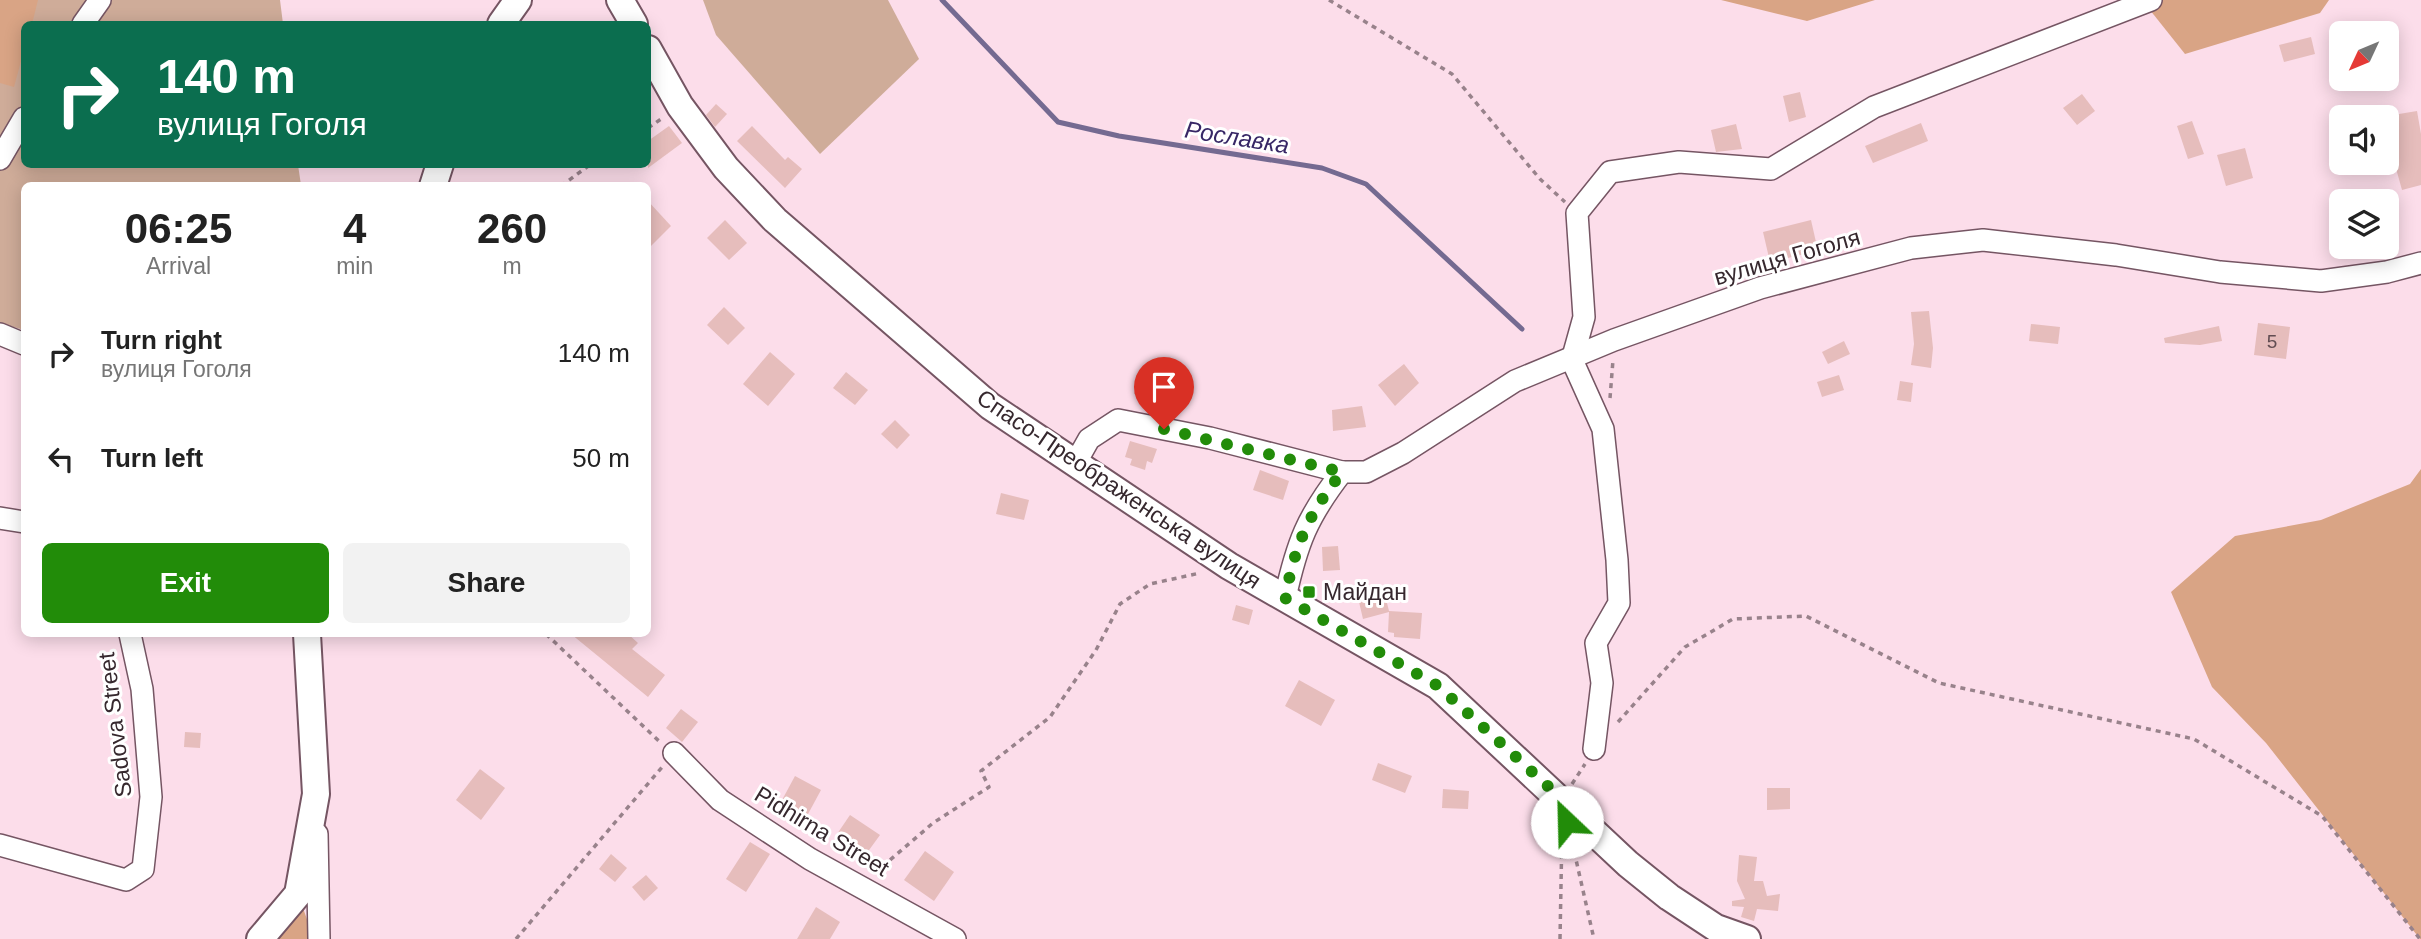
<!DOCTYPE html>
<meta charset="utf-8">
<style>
:root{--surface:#fff;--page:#f2f2f2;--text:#222;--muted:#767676;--accent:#228c09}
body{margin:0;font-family:Helvetica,sans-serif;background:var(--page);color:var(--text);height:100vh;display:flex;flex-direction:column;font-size:26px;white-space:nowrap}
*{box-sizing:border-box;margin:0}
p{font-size:23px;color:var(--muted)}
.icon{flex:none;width:38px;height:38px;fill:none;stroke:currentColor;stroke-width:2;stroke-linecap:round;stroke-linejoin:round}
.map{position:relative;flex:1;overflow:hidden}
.details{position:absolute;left:21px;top:182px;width:630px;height:455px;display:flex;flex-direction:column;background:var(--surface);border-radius:10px;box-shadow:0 4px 18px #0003}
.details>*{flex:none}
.top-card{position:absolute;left:21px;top:21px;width:630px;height:147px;border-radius:10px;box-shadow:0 4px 18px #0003;background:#0b6e4f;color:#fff;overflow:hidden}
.needle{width:46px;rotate:226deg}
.buttons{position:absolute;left:2329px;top:21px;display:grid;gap:14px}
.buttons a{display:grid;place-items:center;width:70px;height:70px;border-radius:10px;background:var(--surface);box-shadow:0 4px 18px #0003;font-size:35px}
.pin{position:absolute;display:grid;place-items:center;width:60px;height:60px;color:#fff;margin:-72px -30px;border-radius:50% 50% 50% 0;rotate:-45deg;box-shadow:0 0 7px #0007}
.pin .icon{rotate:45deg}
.me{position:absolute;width:77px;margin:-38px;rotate:336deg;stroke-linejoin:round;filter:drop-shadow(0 0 5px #0008)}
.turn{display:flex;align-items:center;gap:24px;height:147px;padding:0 21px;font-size:32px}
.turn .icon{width:91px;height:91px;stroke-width:2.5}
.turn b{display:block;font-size:49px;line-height:60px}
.eta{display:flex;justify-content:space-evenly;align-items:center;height:119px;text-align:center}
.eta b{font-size:42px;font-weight:800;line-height:49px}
.action{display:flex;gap:14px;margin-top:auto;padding:14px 21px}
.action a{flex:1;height:80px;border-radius:10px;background:var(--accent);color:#fff;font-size:28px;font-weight:800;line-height:80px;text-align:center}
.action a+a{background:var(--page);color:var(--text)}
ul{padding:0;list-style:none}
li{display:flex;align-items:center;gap:21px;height:105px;padding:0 21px}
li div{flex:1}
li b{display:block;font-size:26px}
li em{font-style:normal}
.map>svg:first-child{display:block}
.green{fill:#cfac99}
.forest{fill:#d9a485}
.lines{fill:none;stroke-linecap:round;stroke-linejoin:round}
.stream{stroke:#746a91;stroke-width:5}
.building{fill:#e6bdbc}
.minor-casing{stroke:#755563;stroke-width:24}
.tertiary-casing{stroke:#755563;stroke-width:30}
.path{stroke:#98828b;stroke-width:3.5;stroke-dasharray:5 5;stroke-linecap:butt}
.minor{stroke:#fff;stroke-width:21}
.tertiary{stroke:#fff;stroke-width:26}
.route{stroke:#228c09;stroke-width:12;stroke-dasharray:0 21.6}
.poi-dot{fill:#228c09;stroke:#fff;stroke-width:2.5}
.labels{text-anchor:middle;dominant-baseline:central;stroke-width:6;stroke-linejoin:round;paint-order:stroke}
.number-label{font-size:19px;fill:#624d52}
.street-label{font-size:23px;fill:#36282e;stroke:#fff}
.poi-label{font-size:23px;fill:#36282e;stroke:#fff;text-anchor:start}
.water-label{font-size:24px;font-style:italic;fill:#372766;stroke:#fff}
</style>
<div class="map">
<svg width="2421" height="939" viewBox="0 0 2421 939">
<rect width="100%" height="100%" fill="#fcddea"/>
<g class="green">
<path d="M 0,0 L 280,0 L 283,24 L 24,24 L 24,164 L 298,165 L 301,185 L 24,186 L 24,330 L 0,323 Z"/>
<path d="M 703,0 L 888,0 L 919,59 L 820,154 L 716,35 Z"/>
</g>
<g class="forest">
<path d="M 0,0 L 38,0 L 32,24 L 24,24 L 24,50 L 14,87 L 0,83 Z"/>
<path d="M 1721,0 L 1875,0 L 1807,21 Z"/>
<path d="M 2142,0 L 2329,0 L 2320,13 L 2185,54 Z"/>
<path d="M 2421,469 L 2421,939 L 2420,939 L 2266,743 L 2212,687 L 2171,592 L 2235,536 L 2321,520 L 2410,484 Z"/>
<path d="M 298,894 L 314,939 L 250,939 Z"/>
</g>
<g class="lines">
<path class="stream" d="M 942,0 L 1058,122 L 1119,136 L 1322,168 L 1366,184 L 1522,329"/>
</g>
<g class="building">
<path d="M 2311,37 L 2315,54 L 2284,62 L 2279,45 Z"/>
<path d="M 1800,92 L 1806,117 L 1789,122 L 1783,96 Z"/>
<path d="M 2082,94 L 2095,111 L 2077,125 L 2063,108 Z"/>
<path d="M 716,104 L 727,114 L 715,127 L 706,115 Z"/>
<path d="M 2417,111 L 2421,134 L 2421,185 L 2402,190 L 2387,136 L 2387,116 Z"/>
<path d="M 2192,121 L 2204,154 L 2188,159 L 2177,126 Z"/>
<path d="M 1921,123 L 1928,141 L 1873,163 L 1865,146 Z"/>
<path d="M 1736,124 L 1742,149 L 1716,152 L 1711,130 Z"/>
<path d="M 669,126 L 682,143 L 648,168 L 648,141 Z"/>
<path d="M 752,126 L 785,160 L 788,157 L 802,169 L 785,188 L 737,141 Z"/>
<path d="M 2245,148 L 2253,178 L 2226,186 L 2217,155 Z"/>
<path d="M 648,201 L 671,226 L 648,249 Z"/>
<path d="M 725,220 L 747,243 L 729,260 L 707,238 Z"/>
<path d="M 1811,220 L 1818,251 L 1770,262 L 1763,232 Z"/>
<path d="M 724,307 L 745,328 L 728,345 L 707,325 Z"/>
<path d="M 1929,311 L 1933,348 L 1931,368 L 1911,365 L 1914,344 L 1911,312 Z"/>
<path d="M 2258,323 L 2290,327 L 2286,359 L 2254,355 Z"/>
<path d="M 2031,324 L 2060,327 L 2058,344 L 2029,341 Z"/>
<path d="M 2219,326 L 2222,341 L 2200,345 L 2165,343 L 2164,338 Z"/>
<path d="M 1844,341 L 1850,354 L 1828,364 L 1822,352 Z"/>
<path d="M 770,352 L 795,374 L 768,406 L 743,384 Z"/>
<path d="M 1404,364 L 1419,383 L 1395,406 L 1378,385 Z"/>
<path d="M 1143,368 L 1190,384 L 1179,410 L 1134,394 Z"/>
<path d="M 846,372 L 868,390 L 855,405 L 833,388 Z"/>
<path d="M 1839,375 L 1844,390 L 1822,397 L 1817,382 Z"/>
<path d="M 1900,381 L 1913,383 L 1911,402 L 1897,400 Z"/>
<path d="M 1362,406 L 1366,427 L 1333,431 L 1332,410 Z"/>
<path d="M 895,420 L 910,435 L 897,449 L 881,434 Z"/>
<path d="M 1130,441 L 1157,449 L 1152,463 L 1147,461 L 1145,470 L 1130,465 L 1132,459 L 1125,457 Z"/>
<path d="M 1260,470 L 1289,481 L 1283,500 L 1253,490 Z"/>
<path d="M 1001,493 L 1029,500 L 1024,520 L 996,514 Z"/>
<path d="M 1338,546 L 1340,570 L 1323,571 L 1322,547 Z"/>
<path d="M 1385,595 L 1389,611 L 1422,613 L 1420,639 L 1394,637 L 1394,633 L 1388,632 L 1389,612 L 1363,619 L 1359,602 Z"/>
<path d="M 1236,605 L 1253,610 L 1249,625 L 1232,620 Z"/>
<path d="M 571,634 L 628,634 L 638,643 L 632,649 L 665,675 L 648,697 Z"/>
<path d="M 1299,680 L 1335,700 L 1321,726 L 1285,706 Z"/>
<path d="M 681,709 L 698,722 L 682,742 L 666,728 Z"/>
<path d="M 185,732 L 201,733 L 200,748 L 184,747 Z"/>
<path d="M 1378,763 L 1412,776 L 1405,793 L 1372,780 Z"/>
<path d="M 480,769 L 505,788 L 481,820 L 456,800 Z"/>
<path d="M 795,776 L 821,790 L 801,827 L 775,813 Z"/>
<path d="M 1767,788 L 1790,788 L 1790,809 L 1767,810 Z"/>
<path d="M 1443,789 L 1469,791 L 1468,809 L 1442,808 Z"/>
<path d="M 850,815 L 880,835 L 864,857 L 835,837 Z"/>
<path d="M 750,842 L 770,854 L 746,892 L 726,879 Z"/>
<path d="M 925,851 L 954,872 L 934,901 L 904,880 Z"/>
<path d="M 611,854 L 627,868 L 615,882 L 599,869 Z"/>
<path d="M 1739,855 L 1757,857 L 1754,881 L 1763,881 L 1767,896 L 1780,894 L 1778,911 L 1757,909 L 1754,921 L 1741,917 L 1744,907 L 1732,906 L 1732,901 L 1745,899 L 1737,881 Z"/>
<path d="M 646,875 L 658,888 L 644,901 L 632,887 Z"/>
<path d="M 816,907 L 840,922 L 830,939 L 797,939 Z"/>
</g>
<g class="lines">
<g class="minor-casing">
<g id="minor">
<path d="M 83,24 L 100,0"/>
<path d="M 0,159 L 24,118"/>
<path d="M 0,334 L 24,344"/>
<path d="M 1076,462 L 1089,439 L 1118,420 L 1210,438 L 1342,472"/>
<path d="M 0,518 L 24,522"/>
<path d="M 1285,598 C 1297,543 1307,517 1342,472 L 1366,472 L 1403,453 L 1515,381 L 1614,340 L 1760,288 L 1911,248 L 1983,240 L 2116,255 L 2220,272 L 2321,281 L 2387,272 L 2421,263"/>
<path d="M 1594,749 L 1602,683 L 1596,643 L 1619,603 L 1617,560 L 1603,429 L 1572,360 L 1584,317 L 1577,213 L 1610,172 L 1679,162 L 1771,169 L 1874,107 L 2151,0"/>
<path d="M 674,753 L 720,800 L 810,859 L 955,939"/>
<path d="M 317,834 L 319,939"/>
<path d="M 0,845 L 126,880 L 143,869 L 151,797 L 142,689 L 130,634"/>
</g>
</g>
<g class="tertiary-casing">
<g id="tertiary">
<path d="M 620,0 L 634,24"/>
<path d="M 501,24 L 518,0"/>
<path d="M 648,49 L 680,106 L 726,168 L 775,220 L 990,406 L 1229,566 L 1438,686 L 1628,864 L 1669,897 L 1716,928 L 1747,939"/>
<path d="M 433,186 L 440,164"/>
<path d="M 260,939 L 298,894 L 316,794 L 307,634"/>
</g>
</g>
<g class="path">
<path d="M 1329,0 L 1452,74 L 1540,179 L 1565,202"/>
<path d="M 648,128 L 664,117"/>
<path d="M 561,186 L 591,164"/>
<path d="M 1610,398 L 1613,360"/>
<path d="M 546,634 L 661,743"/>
<path d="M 1618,722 L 1685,647 L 1733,619 L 1806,616 L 1939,683 L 2194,739 L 2322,816 L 2420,939"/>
<path d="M 1572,784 L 1585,764"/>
<path d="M 1572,842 L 1594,939"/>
<path d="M 875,873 L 933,823 L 989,787 L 981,771 L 1050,717 L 1096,650 L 1120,604 L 1150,584 L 1200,573"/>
<path d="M 516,939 L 663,766"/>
<path d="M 1560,939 L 1562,831"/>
</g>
<use href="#minor" class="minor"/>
<use href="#tertiary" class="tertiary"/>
</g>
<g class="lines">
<path class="route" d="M 1164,429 L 1342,472 C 1307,517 1296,543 1285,598 L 1438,686 L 1562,799 L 1567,822"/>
</g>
<rect class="poi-dot" x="1302" y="585" width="14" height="14" rx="3.5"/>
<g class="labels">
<g class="number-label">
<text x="2272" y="341">5</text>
</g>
<g class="street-label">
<text transform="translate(1787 257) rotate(-16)">вулиця Гоголя</text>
<text transform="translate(1119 489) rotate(34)">Спасо-Преображенська вулиця</text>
<text transform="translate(115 725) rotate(-97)">Sadova Street</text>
<text transform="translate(822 831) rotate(31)">Pidhirna Street</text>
</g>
<g class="poi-label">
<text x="1323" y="592">Майдан</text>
</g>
<g class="water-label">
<text transform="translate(1237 137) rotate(9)">Рославка</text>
</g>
</g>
</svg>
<div class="buttons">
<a><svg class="needle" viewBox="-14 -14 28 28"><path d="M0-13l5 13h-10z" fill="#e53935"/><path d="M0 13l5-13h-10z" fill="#767676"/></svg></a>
<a><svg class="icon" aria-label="sound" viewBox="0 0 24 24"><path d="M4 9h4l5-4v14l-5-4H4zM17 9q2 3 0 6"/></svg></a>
<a><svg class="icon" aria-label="layers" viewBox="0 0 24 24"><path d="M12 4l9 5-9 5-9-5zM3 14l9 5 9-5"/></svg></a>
</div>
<div class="pin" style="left:1164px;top:429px;background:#d93025"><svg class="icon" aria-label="arrive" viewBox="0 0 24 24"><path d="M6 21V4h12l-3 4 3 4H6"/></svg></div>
<svg class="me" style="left:1567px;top:822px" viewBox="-20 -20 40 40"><circle r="19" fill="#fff"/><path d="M0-13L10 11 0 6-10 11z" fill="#228c09"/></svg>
<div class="top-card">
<div class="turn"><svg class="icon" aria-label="right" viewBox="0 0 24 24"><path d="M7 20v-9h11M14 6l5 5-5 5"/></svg><div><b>140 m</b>вулиця Гоголя</div></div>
</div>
<section class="details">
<div class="eta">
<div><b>06:25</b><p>Arrival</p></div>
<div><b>4</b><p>min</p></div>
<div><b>260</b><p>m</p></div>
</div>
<ul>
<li><svg class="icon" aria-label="right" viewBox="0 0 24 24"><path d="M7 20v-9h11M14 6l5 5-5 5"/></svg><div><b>Turn right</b><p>вулиця Гоголя</p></div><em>140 m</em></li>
<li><svg class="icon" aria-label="left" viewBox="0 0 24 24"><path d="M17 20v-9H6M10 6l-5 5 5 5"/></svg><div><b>Turn left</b></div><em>50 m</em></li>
</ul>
<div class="action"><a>Exit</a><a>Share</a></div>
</section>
</div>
